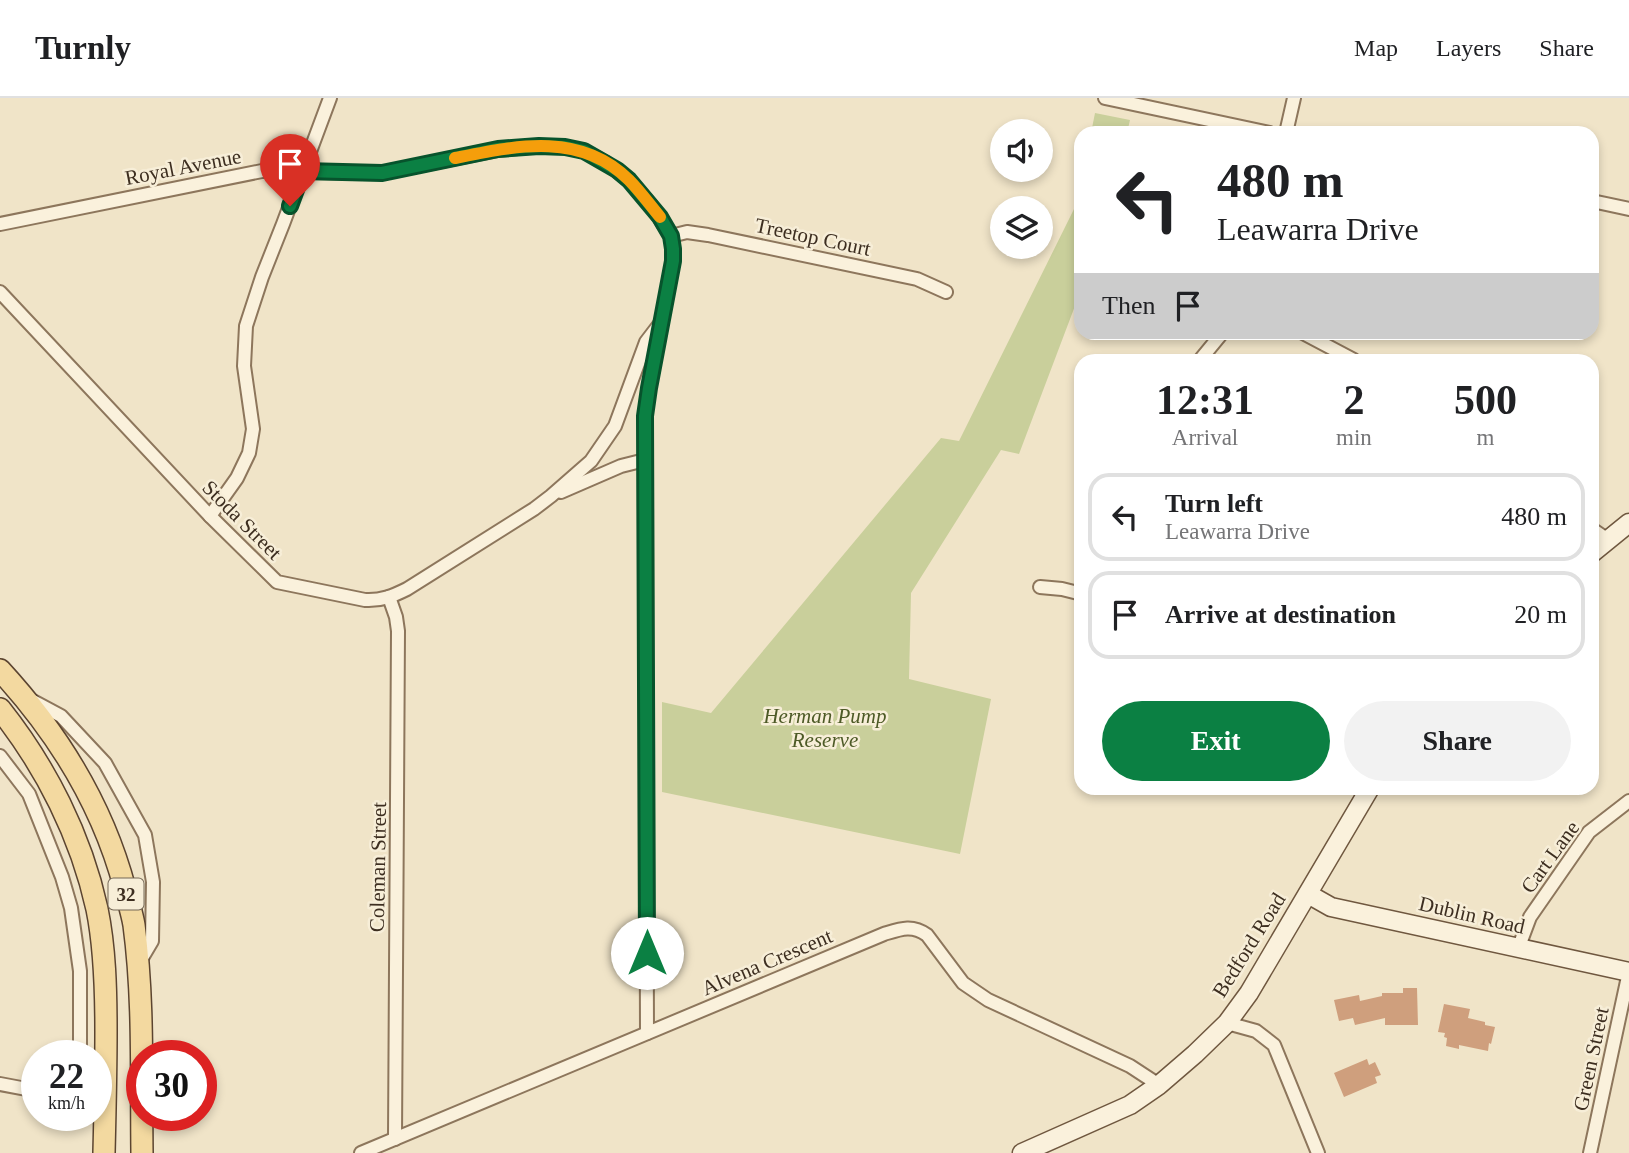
<!DOCTYPE html>
<style>
:root{--surface:#fff;--page:#f2f2f2;--text:#202124;--muted:#757577;--line:#e0e0e0;--accent:#0b8043}
body{margin:0;font-family:"Times New Roman",serif;background:var(--page);color:var(--text);height:100vh;display:flex;flex-direction:column;font-size:26px;white-space:nowrap}
*{box-sizing:border-box;margin:0}
p{font-size:23px;color:var(--muted)}
.icon{flex:none;width:38px;height:38px;fill:none;stroke:currentColor;stroke-width:2;stroke-linecap:round;stroke-linejoin:round}
.map{position:relative;flex:1;overflow:hidden}
.drawer{position:absolute;left:1074px;top:256px;width:525px;height:441px;display:flex;flex-direction:column;background:var(--surface);border-radius:21px;box-shadow:0 4px 10px #0003}
.drawer>*{flex:none}
.hud{position:absolute;left:1074px;top:28px;width:525px;height:214px;border-radius:21px;box-shadow:0 4px 10px #0003;background:#fff;color:var(--text);overflow:hidden}
.fabs{position:absolute;left:990px;top:21px;display:grid;gap:14px}
.fabs a{display:grid;place-items:center;width:63px;height:63px;border-radius:50%;background:var(--surface);box-shadow:0 4px 10px #0003;font-size:35px}
.speed{position:absolute;left:21px;top:942px;display:flex;gap:14px;font-size:35px;font-weight:700;text-align:center}
.speed>*{display:grid;place-content:center;width:91px;height:91px;border-radius:50%;background:var(--surface);box-shadow:0 4px 10px #0003;line-height:1}
.speed small{font-size:18px;font-weight:400}
.speed .limit{border:10px solid #d22;background:#fff;color:#111}
.pin{position:absolute;display:grid;place-items:center;width:60px;height:60px;color:#fff;margin:-72px -30px;border-radius:50% 50% 50% 0;rotate:-45deg;box-shadow:0 0 7px #0007}
.pin .icon{rotate:45deg}
.me{position:absolute;width:77px;margin:-38px;rotate:0deg;stroke-linejoin:round;filter:drop-shadow(0 0 5px #0008)}
.turn{display:flex;align-items:center;gap:24px;height:147px;padding:0 28px;font-size:32px}
.turn .icon{width:91px;height:91px;stroke-width:2.5}
.turn b{display:block;font-size:49px;line-height:60px}
.then{display:flex;align-items:center;height:66px;padding:0 28px;background:#0003;gap:14px;font-size:26px}
.eta{display:flex;justify-content:space-evenly;align-items:center;height:119px;text-align:center}
.eta b{font-size:42px;font-weight:700;line-height:49px}
.button{display:flex;gap:14px;margin-top:auto;padding:14px 28px}
.button a{flex:1;height:80px;border-radius:42px;background:var(--accent);color:#fff;font-size:28px;font-weight:700;line-height:80px;text-align:center}
.button a+a{background:var(--page);color:var(--text)}
ul{padding:0;list-style:none}
li{display:flex;align-items:center;gap:21px;height:88px;margin:0 14px 10px;padding:0 14px;border:4px solid var(--line);border-radius:21px}
li div{flex:1}
li b{display:block;font-size:26px}
li em{font-style:normal}
header{display:flex;align-items:center;gap:42px;box-sizing:border-box;height:98px;padding:0 35px;background:var(--surface);border-bottom:2px solid var(--line)}
header strong{font-size:33px}
nav{display:flex;gap:38px;margin-inline-start:auto;font-size:24px}
.map>svg:first-child{display:block}
.green{fill:#c9cf9b}
.building{fill:#cf9f7d}
.lines{fill:none;stroke-linecap:round;stroke-linejoin:round}
.minor-casing{stroke:#8d765c;stroke-width:16}
.secondary-casing{stroke:#6f573f;stroke-width:21}
.primary-casing{stroke:#5b4430;stroke-width:24}
.minor{stroke:#faf1dc;stroke-width:12}
.secondary{stroke:#faf1dc;stroke-width:18}
.primary{stroke:#f3d9a0;stroke-width:21}
.route-casing{stroke:#07532c;stroke-width:18}
.route{stroke:#0b8043;stroke-width:12}
.slow{stroke:#f59e0b;stroke-width:12}
.labels{text-anchor:middle;dominant-baseline:central;stroke-width:5;stroke-linejoin:round;paint-order:stroke}
.shield{fill:#f7eed8;stroke:#756857;stroke-width:2}
.shield-label{font-size:19px;font-weight:bold;fill:#3d2e20}
.street-label{font-size:21px;fill:#3d2e20;stroke:#f7eed8}
.park-label{font-size:21px;font-style:italic;fill:#4d5a26;stroke:#f7eed8}
</style>
<header>
<strong>Turnly</strong>
<nav><a>Map</a><a>Layers</a><a>Share</a></nav>
</header>
<div class="map">
<svg width="1629" height="1055" viewBox="0 0 1629 1055">
<rect width="100%" height="100%" fill="#f0e4c8"/>
<g class="green">
<path d="M 1095,15 L 1130,22 L 1127,35 L 1091,35 Z"/>
<path d="M 1081,79 L 1081,192 L 1019,356 L 1001,352 L 911,495 L 909,581 L 991,601 L 960,756 L 662,694 L 662,604 L 711,615 L 941,340 L 959,343 L 1076,107 Z"/>
</g>
<g class="building">
<path d="M 1403,890 L 1417,890 L 1418,927 L 1385,927 L 1385,920 L 1355,927 L 1353,920 L 1339,923 L 1334,902 L 1359,897 L 1360,903 L 1382,898 L 1382,895 L 1403,895 Z"/>
<path d="M 1444,906 L 1470,911 L 1468,920 L 1485,924 L 1485,927 L 1495,929 L 1491,946 L 1489,945 L 1488,953 L 1459,947 L 1459,951 L 1446,948 L 1447,940 L 1444,939 L 1445,935 L 1438,934 Z"/>
<path d="M 1367,961 L 1369,967 L 1375,964 L 1381,977 L 1375,979 L 1377,985 L 1344,999 L 1334,975 Z"/>
</g>
<g class="lines">
<g class="minor-casing">
<g id="minor">
<path d="M 1105,0 L 1270,35"/>
<path d="M 1286,35 L 1294,0"/>
<path d="M 1592,103 L 1629,111"/>
<path d="M 0,126 L 262,73 L 293,72 L 312,74 L 382,75 L 498,52 L 539,48 L 565,49 L 584,53 L 605,64 L 629,82 L 651,107 L 671,138 L 673,151 L 673,163 L 649,290 L 645,318 L 647,935"/>
<path d="M 671,138 L 687,134 L 708,137 L 917,181 L 946,194"/>
<path d="M 0,194 L 210,418 L 277,484 L 365,502 C 381,503 393,498 407,491 L 534,411 L 551,398 L 591,363 L 615,328 L 646,244 L 659,227"/>
<path d="M 1301,234 L 1354,262"/>
<path d="M 1200,262 L 1223,234"/>
<path d="M 561,394 L 621,368 L 645,362"/>
<path d="M 210,418 L 237,380 L 249,355 L 253,331 L 244,268 L 246,228 L 262,179 L 283,126 L 330,0"/>
<path d="M 1592,431 L 1608,442"/>
<path d="M 1040,489 L 1062,491 L 1082,496"/>
<path d="M 389,499 L 396,519 L 398,533 L 395,1041"/>
<path d="M 33,603 L 61,618 L 105,665 L 145,737 L 153,784 L 152,843 L 139,865"/>
<path d="M 0,658 L 29,696 L 62,779 L 71,810 L 80,873 L 80,957"/>
<path d="M 1518,851 L 1530,819 L 1589,734 L 1629,703"/>
<path d="M 1227,925 L 1256,933 L 1274,947 L 1318,1055"/>
<path d="M 0,986 L 37,993"/>
<path d="M 361,1055 L 884,836 C 900,831 912,826 927,837 L 963,885 L 988,902 L 1130,968 L 1159,987"/>
<path d="M 1590,1055 L 1629,874"/>
</g>
</g>
<g class="secondary-casing">
<g id="secondary">
<path d="M 1592,455 L 1629,425"/>
<path d="M 1308,796 L 1331,809 L 1629,874"/>
<path d="M 1022,1055 L 1130,1007 L 1159,987 L 1195,956 L 1227,925 L 1249,895 L 1370,690"/>
</g>
</g>
<g class="primary-casing">
<g id="primary">
<path d="M 0,572 C 58,635 103,708 125,791 C 128,803 132,815 134,827 C 144,902 141,979 142,1055"/>
<path d="M 0,611 C 46,669 81,738 97,811 C 105,850 106,892 106,933 C 106,973 105,1014 104,1055"/>
</g>
</g>
<use href="#minor" class="minor"/>
<use href="#secondary" class="secondary"/>
<use href="#primary" class="primary"/>
</g>
<g class="lines">
<g class="route-casing">
<path id="route" d="M 290,108 L 303,73 L 382,75 L 498,51 L 539,48 L 565,49 L 584,53 L 617,72 L 629,82 L 660,119 L 671,138 L 673,151 L 673,163 L 649,290 L 645,318 L 647,855"/>
</g>
<use href="#route" class="route"/>
<path class="slow" d="M 455,60 C 515,48 580,33 629,82 C 640,93 650,107 660,119"/>
</g>
<g class="labels">
<rect class="shield" x="108.5" y="780.5" width="35" height="31" rx="5"/>
<g class="shield-label">
<text x="126" y="796">32</text>
</g>
<g class="street-label">
<text transform="translate(183 69) rotate(-11)">Royal Avenue</text>
<text transform="translate(813 139) rotate(12)">Treetop Court</text>
<text transform="translate(242 422) rotate(45)">Stoda Street</text>
<text transform="translate(1550 759) rotate(-54)">Cart Lane</text>
<text transform="translate(378 769) rotate(-89)">Coleman Street</text>
<text transform="translate(1472 817) rotate(13)">Dublin Road</text>
<text transform="translate(1249 847) rotate(-58)">Bedford Road</text>
<text transform="translate(767 864) rotate(-23)">Alvena Crescent</text>
<text transform="translate(1591 961) rotate(-78)">Green Street</text>
</g>
<g class="park-label">
<text x="825" y="618">Herman Pump<tspan x="825" dy="24">Reserve</tspan></text>
</g>
</g>
</svg>
<div class="fabs">
<a><svg class="icon" aria-label="sound" viewBox="0 0 24 24"><path d="M4 9h4l5-4v14l-5-4H4zM17 9q2 3 0 6"/></svg></a>
<a><svg class="icon" aria-label="layers" viewBox="0 0 24 24"><path d="M12 4l9 5-9 5-9-5zM3 14l9 5 9-5"/></svg></a>
</div>
<div class="speed"><div>22<small>km/h</small></div><div class="limit">30</div></div>
<div class="pin" style="left:290px;top:108px;background:#d93025"><svg class="icon" aria-label="arrive" viewBox="0 0 24 24"><path d="M6 21V4h12l-3 4 3 4H6"/></svg></div>
<svg class="me" style="left:647px;top:855px" viewBox="-20 -20 40 40"><circle r="19" fill="#fff"/><path d="M0-13L10 11 0 6-10 11z" fill="#0b8043"/></svg>
<div class="hud">
<div class="turn"><svg class="icon" aria-label="left" viewBox="0 0 24 24"><path d="M17 20v-9H6M10 6l-5 5 5 5"/></svg><div><b>480 m</b>Leawarra Drive</div></div>
<div class="then">Then<svg class="icon" aria-label="arrive" viewBox="0 0 24 24"><path d="M6 21V4h12l-3 4 3 4H6"/></svg></div>
</div>
<section class="drawer">
<div class="eta">
<div><b>12:31</b><p>Arrival</p></div>
<div><b>2</b><p>min</p></div>
<div><b>500</b><p>m</p></div>
</div>
<ul>
<li><svg class="icon" aria-label="left" viewBox="0 0 24 24"><path d="M17 20v-9H6M10 6l-5 5 5 5"/></svg><div><b>Turn left</b><p>Leawarra Drive</p></div><em>480 m</em></li>
<li><svg class="icon" aria-label="arrive" viewBox="0 0 24 24"><path d="M6 21V4h12l-3 4 3 4H6"/></svg><div><b>Arrive at destination</b></div><em>20 m</em></li>
</ul>
<div class="button"><a>Exit</a><a>Share</a></div>
</section>
</div>
